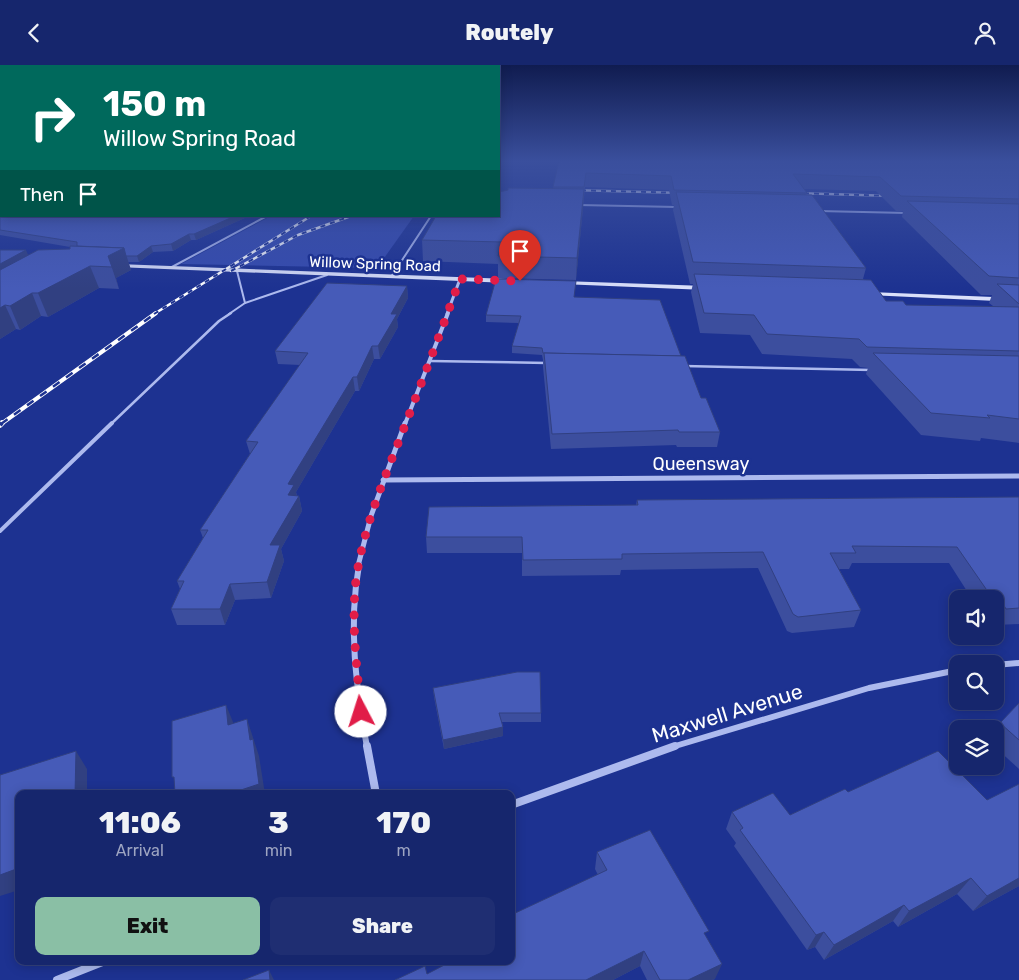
<!DOCTYPE html>
<style>
:root{--surface:#16266d;--page:#1f2e72;--text:#f1f3f6;--muted:#9ea5c2;--line:#354380;--accent:#8abfa5}
body{margin:0;font-family:Rubik,sans-serif;background:var(--page);color:var(--text);height:100vh;display:flex;flex-direction:column;font-size:19px;white-space:nowrap}
*{box-sizing:border-box;margin:0}
p{font-size:16px;color:var(--muted)}
.icon{flex:none;width:28px;height:28px;fill:none;stroke:currentColor;stroke-width:2;stroke-linecap:round;stroke-linejoin:round}
.map{position:relative;flex:1;overflow:hidden}
.panel{position:absolute;left:15px;top:725px;width:500px;height:175px;display:flex;flex-direction:column;background:var(--surface);border-radius:10px;box-shadow:0 2px 12px #0003,0 0 0 1px var(--line)}
.panel>*{flex:none}
.hud{position:absolute;left:0px;top:0px;width:500px;height:152px;box-shadow:0 2px 12px #0003,0 0 0 1px var(--line);background:#00695c;color:#fff;overflow:hidden}
.controls{position:absolute;left:949px;top:525px;display:grid;gap:10px}
.controls a{display:grid;place-items:center;width:55px;height:55px;border-radius:10px;background:var(--surface);box-shadow:0 2px 12px #0003,0 0 0 1px var(--line);font-size:25px}
.pin{position:absolute;display:grid;place-items:center;width:42px;height:42px;color:#fff;margin:-51px -21px;border-radius:50% 50% 50% 0;rotate:-45deg;box-shadow:0 0 5px #0007}
.pin .icon{rotate:45deg}
.me{position:absolute;width:55px;margin:-28px;rotate:355deg;stroke-linejoin:round;filter:drop-shadow(0 0 4px #0008)}
.turn{display:flex;align-items:center;gap:18px;height:105px;padding:0 20px;font-size:22px}
.turn .icon{width:65px;height:65px;stroke-width:2.5}
.turn b{display:block;font-size:35px;line-height:42px}
.then{display:flex;align-items:center;height:48px;padding:0 20px;background:#0003;gap:10px;font-size:19px}
.eta{display:flex;justify-content:space-evenly;align-items:center;height:85px;text-align:center}
.eta b{font-size:30px;font-weight:800;line-height:35px}
.action{display:flex;gap:10px;margin-top:auto;padding:10px 20px}
.action a{flex:1;height:58px;border-radius:10px;background:var(--accent);color:#111;font-size:20px;font-weight:800;line-height:58px;text-align:center}
.action a+a{background:var(--page);color:var(--text)}
header{display:flex;justify-content:space-between;align-items:center;height:65px;padding:0 20px;background:var(--surface);font-size:22px;font-weight:800}
.map>svg:first-child{display:block}
.green{fill:#354baf}
.lines{fill:none;stroke-linecap:round;stroke-linejoin:round}
.lane-far2{stroke:#adbaee;stroke-width:2}
.lane-far1{stroke:#adbaee;stroke-width:2.5}
.lane{stroke:#adbaee;stroke-width:4}
.street-far4{stroke:#adbaee;stroke-width:3}
.street-far3{stroke:#adbaee;stroke-width:4}
.street-far2{stroke:#adbaee;stroke-width:5}
.street-far1{stroke:#adbaee;stroke-width:6}
.street{stroke:#adbaee;stroke-width:8}
.secondary{fill:#dae0fa;fill-rule:evenodd}
.rail-far2-casing{stroke:#fff;stroke-width:2.5}
.rail-far1-casing{stroke:#fff;stroke-width:4}
.rail-casing{stroke:#fff;stroke-width:5.5}
.rail-far2{stroke:#1d3291;stroke-width:2;stroke-dasharray:5;stroke-linecap:butt}
.rail-far1{stroke:#1d3291;stroke-width:2.5;stroke-dasharray:8;stroke-linecap:butt}
.rail{stroke:#1d3291;stroke-width:4;stroke-dasharray:11;stroke-linecap:butt}
.wall{fill:#3c4e9e;fill-rule:evenodd}
.shaded-wall{fill:#314081}
.building{fill:#465bb8;stroke:#314081}
.route{stroke:#e11d48;stroke-width:9;stroke-dasharray:0 16.2}
.labels{text-anchor:middle;dominant-baseline:central;stroke-width:5;stroke-linejoin:round;paint-order:stroke}
.far-street-label{font-size:15px;fill:#fff;stroke:#1d3291}
.street-label{font-size:18px;fill:#fff;stroke:#1d3291}
.near-street-label{font-size:21px;fill:#fff;stroke:#1d3291}
</style>
<header><svg class="icon" aria-label="back" viewBox="0 0 24 24"><path d="M15 5l-7 7 7 7"/></svg>Routely<svg class="icon" aria-label="person" viewBox="0 0 24 24"><circle cx="12" cy="8" r="4"/><path d="M4 21q1-7 8-7t8 7"/></svg></header>
<div class="map">
<svg width="1019" height="915" viewBox="0 0 1019 915">
<rect width="100%" height="100%" fill="#1d3291"/>
<path class="green" d="M 271,151 L 414,151 L 377,203 L 181,199 Z"/>
<g class="lines">
<g class="lane-far2">
<path d="M 579,140 L 677,142"/>
<path d="M 819,146 L 907,148"/>
<path d="M 170,203 L 267,151"/>
<path d="M 237,206 L 245,238"/>
<path d="M 391,212 L 431,151"/>
<path d="M 229,249 L 245,238 L 327,210"/>
</g>
<g class="lane-far1">
<path d="M 430,296 L 547,298"/>
<path d="M 684,301 L 872,305"/>
<path d="M 111,359 L 219,256 L 231,248"/>
</g>
<path class="lane" d="M 0,466 L 112,358"/>
<path class="street-far4" d="M 447,249 L 460,214"/>
<path class="street-far3" d="M 405,359 L 448,248"/>
<g class="street-far2">
<path d="M 383,415 L 1019,411"/>
<path d="M 358,501 L 371,451 L 405,358"/>
</g>
<g class="street-far1">
<path d="M 359,500 C 348,561 356,622 367,682"/>
<path d="M 995,600 L 1019,598"/>
<path d="M 672,682 L 869,623 L 958,605"/>
</g>
<g class="street">
<path d="M 367,681 L 376,729"/>
<path d="M 511,740 L 675,681"/>
<path d="M 57,915 L 105,896"/>
</g>
<g class="secondary">
<path d="M 118,199 L 509,214 L 512,216 L 509,218 L 116,202 L 115,201 Z"/>
<path d="M 563,216 L 706,221 L 709,223 L 706,225 L 561,219 L 561,217 Z"/>
<path d="M 870,227 L 1019,233 L 1019,237 L 868,230 L 868,228 Z"/>
</g>
<g class="rail-far2-casing">
<g id="rail-far2">
<path d="M 571,125 L 684,128"/>
<path d="M 794,128 L 894,131"/>
<path d="M 231,206 L 298,170 L 351,151"/>
<path d="M 154,249 L 311,151"/>
</g>
</g>
<g class="rail-far1-casing">
<path id="rail-far1" d="M 1,359 L 156,248"/>
</g>
<g class="rail-casing">
<path id="rail" d="M 0,360 L 2,358"/>
</g>
<use href="#rail-far2" class="rail-far2"/>
<use href="#rail-far1" class="rail-far1"/>
<use href="#rail" class="rail"/>
</g>
<g class="wall">
<path d="M 0,96 L 1,151 L 249,151 L 196,175 L 191,175 L 173,186 L 153,187 L 139,197 L 128,197 L 131,205 L 116,213 L 119,224 L 99,223 L 48,252 L 41,251 L 20,265 L 16,264 L 0,274 L 0,185 L 28,190 L 70,184 L 70,182 L 0,170 Z"/>
<path d="M 559,96 L 1019,96 L 1019,378 L 981,373 L 980,376 L 921,370 L 866,309 L 868,303 L 860,302 L 852,294 L 762,289 L 750,270 L 700,268 L 691,227 L 693,219 L 690,219 L 673,145 L 674,140 L 672,140 L 669,125 L 585,122 L 576,215 L 498,213 L 498,199 L 423,196 L 422,175 L 553,124 ZM 804,124 L 876,126 L 896,146 L 903,146 L 902,152 L 981,230 L 992,230 L 989,238 L 993,241 L 906,240 L 886,236 L 863,214 L 866,203 L 806,130 L 807,128 Z"/>
<path d="M 407,221 L 408,233 L 397,254 L 398,262 L 380,294 L 374,294 L 359,326 L 355,326 L 296,427 L 297,431 L 299,431 L 302,446 L 281,484 L 284,496 L 271,533 L 235,535 L 225,560 L 177,560 L 171,544 L 180,524 L 177,516 L 203,473 L 200,465 L 250,389 L 246,376 L 300,300 L 278,299 L 275,286 Z"/>
<path d="M 575,232 L 681,291 L 701,333 L 720,367 L 717,382 L 677,382 L 676,380 L 551,384 L 543,302 L 543,295 L 542,290 L 512,288 L 512,281 L 519,258 L 486,257 L 486,250 Z"/>
<path d="M 1019,432 L 1019,559 L 996,560 L 995,558 L 995,534 L 972,534 L 949,498 L 852,498 L 849,504 L 839,504 L 861,545 L 854,562 L 792,568 L 787,566 L 758,503 L 621,505 L 620,510 L 522,511 L 522,488 L 427,488 L 426,472 L 636,440 L 637,435 Z"/>
<path d="M 433,623 L 541,648 L 541,657 L 502,657 L 503,662 L 503,671 L 444,684 L 434,632 Z"/>
<path d="M 1019,638 L 1019,704 L 995,682 L 995,666 L 1000,658 Z"/>
<path d="M 848,727 L 1019,821 L 973,846 L 957,829 L 898,862 L 893,856 L 824,895 L 815,882 L 807,885 L 734,781 L 736,778 L 726,764 L 732,747 L 790,750 Z"/>
<path d="M 597,787 L 706,872 L 715,914 L 712,915 L 647,915 L 640,901 L 613,915 L 395,915 L 427,909 L 511,896 L 598,810 L 595,804 Z"/>
</g>
<g class="shaded-wall">
<path d="M 584,124 L 583,143 L 576,215 L 577,193 Z"/>
<path d="M 235,151 L 249,151 L 196,175 L 194,169 Z"/>
<path d="M 189,169 L 191,175 L 173,186 L 171,179 Z"/>
<path d="M 151,181 L 153,187 L 139,197 L 137,191 Z"/>
<path d="M 124,183 L 131,205 L 116,213 L 119,224 L 108,191 Z"/>
<path d="M 26,185 L 35,206 L 0,227 L 0,199 Z"/>
<path d="M 90,201 L 99,223 L 48,252 L 38,228 Z"/>
<path d="M 407,221 L 408,233 L 397,254 L 398,262 L 380,294 L 378,281 L 391,249 Z"/>
<path d="M 32,228 L 41,251 L 20,265 L 10,241 Z"/>
<path d="M 5,240 L 16,264 L 0,274 L 0,243 Z"/>
<path d="M 372,281 L 374,294 L 359,326 L 357,312 Z"/>
<path d="M 353,312 L 355,326 L 296,427 L 297,433 L 299,431 L 302,446 L 281,484 L 284,496 L 271,533 L 267,517 L 270,480 L 288,430 L 288,419 Z"/>
<path d="M 230,519 L 235,535 L 225,560 L 220,544 Z"/>
<path d="M 226,640 L 233,657 L 235,677 L 228,660 Z"/>
<path d="M 247,654 L 259,691 L 265,729 L 229,729 L 250,675 Z"/>
<path d="M 503,662 L 503,671 L 444,684 L 443,675 Z"/>
<path d="M 76,686 L 87,704 L 87,729 L 75,729 Z"/>
<path d="M 19,803 L 19,825 L 0,831 L 0,810 Z"/>
<path d="M 971,813 L 957,829 L 898,862 L 909,846 Z"/>
<path d="M 1019,813 L 1019,821 L 973,846 L 987,831 Z"/>
<path d="M 904,840 L 893,856 L 824,895 L 834,880 Z"/>
<path d="M 824,867 L 815,882 L 807,885 L 816,870 Z"/>
<path d="M 644,886 L 640,901 L 613,915 L 586,915 Z"/>
<path d="M 722,899 L 715,914 L 712,915 L 688,915 Z"/>
<path d="M 269,905 L 274,915 L 270,915 Z"/>
</g>
<g class="building">
<path d="M 0,96 L 1,96 L 1,151 L 235,151 L 194,169 L 189,169 L 171,179 L 151,181 L 137,191 L 126,191 L 124,183 L 77,181 L 77,177 L 0,165 Z"/>
<path d="M 559,96 L 1019,96 L 1019,134 L 901,131 L 880,112 L 793,109 L 807,128 L 674,125 L 671,111 L 586,108 L 584,122 L 553,122 Z"/>
<path d="M 508,123 L 584,124 L 577,193 L 498,191 L 502,177 L 422,175 L 436,151 L 499,151 L 499,127 L 508,125 Z"/>
<path d="M 676,127 L 812,130 L 866,203 L 693,197 Z"/>
<path d="M 907,136 L 1019,139 L 1019,213 L 989,211 Z"/>
<path d="M 70,181 L 124,183 L 108,191 L 112,202 L 90,201 L 38,228 L 32,228 L 10,241 L 5,240 L 0,243 L 0,205 L 38,185 L 70,184 Z"/>
<path d="M 0,185 L 26,185 L 0,199 Z"/>
<path d="M 694,209 L 871,215 L 886,236 L 903,236 L 906,240 L 1019,242 L 1019,286 L 867,282 L 859,274 L 767,269 L 754,250 L 704,248 Z"/>
<path d="M 496,214 L 576,216 L 574,232 L 660,235 L 681,291 L 543,288 L 542,283 L 512,281 L 521,251 L 486,250 Z"/>
<path d="M 327,218 L 407,221 L 391,249 L 397,249 L 378,281 L 372,281 L 357,312 L 353,312 L 288,419 L 294,420 L 288,430 L 299,431 L 270,480 L 280,480 L 267,517 L 230,519 L 220,544 L 171,544 L 184,516 L 177,516 L 208,465 L 200,465 L 258,377 L 246,376 L 308,288 L 275,286 Z"/>
<path d="M 997,219 L 1019,220 L 1019,239 Z"/>
<path d="M 544,288 L 685,291 L 701,333 L 706,333 L 720,367 L 679,367 L 678,365 L 552,369 Z"/>
<path d="M 873,288 L 1019,291 L 1019,354 L 987,350 L 990,353 L 931,348 Z"/>
<path d="M 1019,432 L 1019,543 L 1006,544 L 1002,537 L 995,537 L 995,534 L 993,534 L 957,482 L 852,481 L 856,488 L 830,488 L 861,545 L 798,552 L 793,549 L 763,487 L 622,489 L 622,494 L 523,495 L 522,472 L 426,472 L 429,442 L 638,440 L 637,435 Z"/>
<path d="M 517,607 L 540,607 L 541,648 L 499,648 L 503,662 L 443,675 L 433,623 Z"/>
<path d="M 1019,638 L 1019,675 L 1000,658 Z"/>
<path d="M 226,640 L 228,660 L 247,654 L 250,675 L 253,674 L 259,719 L 229,729 L 175,729 L 174,712 L 172,712 L 172,656 Z"/>
<path d="M 76,686 L 75,729 L 19,729 L 19,803 L 0,810 L 0,710 Z"/>
<path d="M 938,686 L 987,735 L 1019,719 L 1019,813 L 987,831 L 971,813 L 909,846 L 904,840 L 834,880 L 824,867 L 816,870 L 740,765 L 743,763 L 732,747 L 773,728 L 790,750 L 845,724 L 848,727 Z"/>
<path d="M 650,765 L 709,866 L 704,868 L 722,899 L 688,915 L 660,915 L 644,886 L 586,915 L 395,915 L 425,901 L 427,909 L 452,896 L 511,896 L 511,850 L 607,805 L 597,787 Z"/>
<path d="M 269,905 L 270,915 L 243,915 Z"/>
</g>
<linearGradient id="sky" x2="0" y2="1"><stop stop-color="#101c50"/><stop offset="0.43" stop-color="#3a4f9d"/><stop offset="1" stop-color="#3a4f9d" stop-opacity="0"/></linearGradient>
<rect width="1019" height="224" fill="url(#sky)"/>
<g class="lines">
<path class="route" d="M 361,647 C 357,603 351,559 356,515 C 363,463 385,412 404,363 C 423,314 442,264 460,214 L 520,216"/>
</g>
<g class="labels">
<g class="far-street-label">
<text transform="translate(375 199) rotate(2)">Willow Spring Road</text>
</g>
<g class="street-label">
<text x="701" y="399">Queensway</text>
</g>
<g class="near-street-label">
<text transform="translate(727 648) rotate(-17)">Maxwell Avenue</text>
</g>
</g>
</svg>
<div class="controls">
<a><svg class="icon" aria-label="sound" viewBox="0 0 24 24"><path d="M4 9h4l5-4v14l-5-4H4zM17 9q2 3 0 6"/></svg></a>
<a><svg class="icon" aria-label="search" viewBox="0 0 24 24"><circle cx="10" cy="10" r="6"/><path d="M15 15l6 6"/></svg></a>
<a><svg class="icon" aria-label="layers" viewBox="0 0 24 24"><path d="M12 4l9 5-9 5-9-5zM3 14l9 5 9-5"/></svg></a>
</div>
<div class="pin" style="left:520px;top:216px;background:#d93025"><svg class="icon" aria-label="arrive" viewBox="0 0 24 24"><path d="M6 21V4h12l-3 4 3 4H6"/></svg></div>
<svg class="me" style="left:361px;top:647px" viewBox="-20 -20 40 40"><circle r="19" fill="#fff"/><path d="M0-13L10 11 0 6-10 11z" fill="#e11d48"/></svg>
<div class="hud">
<div class="turn"><svg class="icon" aria-label="right" viewBox="0 0 24 24"><path d="M7 20v-9h11M14 6l5 5-5 5"/></svg><div><b>150 m</b>Willow Spring Road</div></div>
<div class="then">Then<svg class="icon" aria-label="arrive" viewBox="0 0 24 24"><path d="M6 21V4h12l-3 4 3 4H6"/></svg></div>
</div>
<section class="panel">
<div class="eta">
<div><b>11:06</b><p>Arrival</p></div>
<div><b>3</b><p>min</p></div>
<div><b>170</b><p>m</p></div>
</div>
<div class="action"><a>Exit</a><a>Share</a></div>
</section>
</div>
